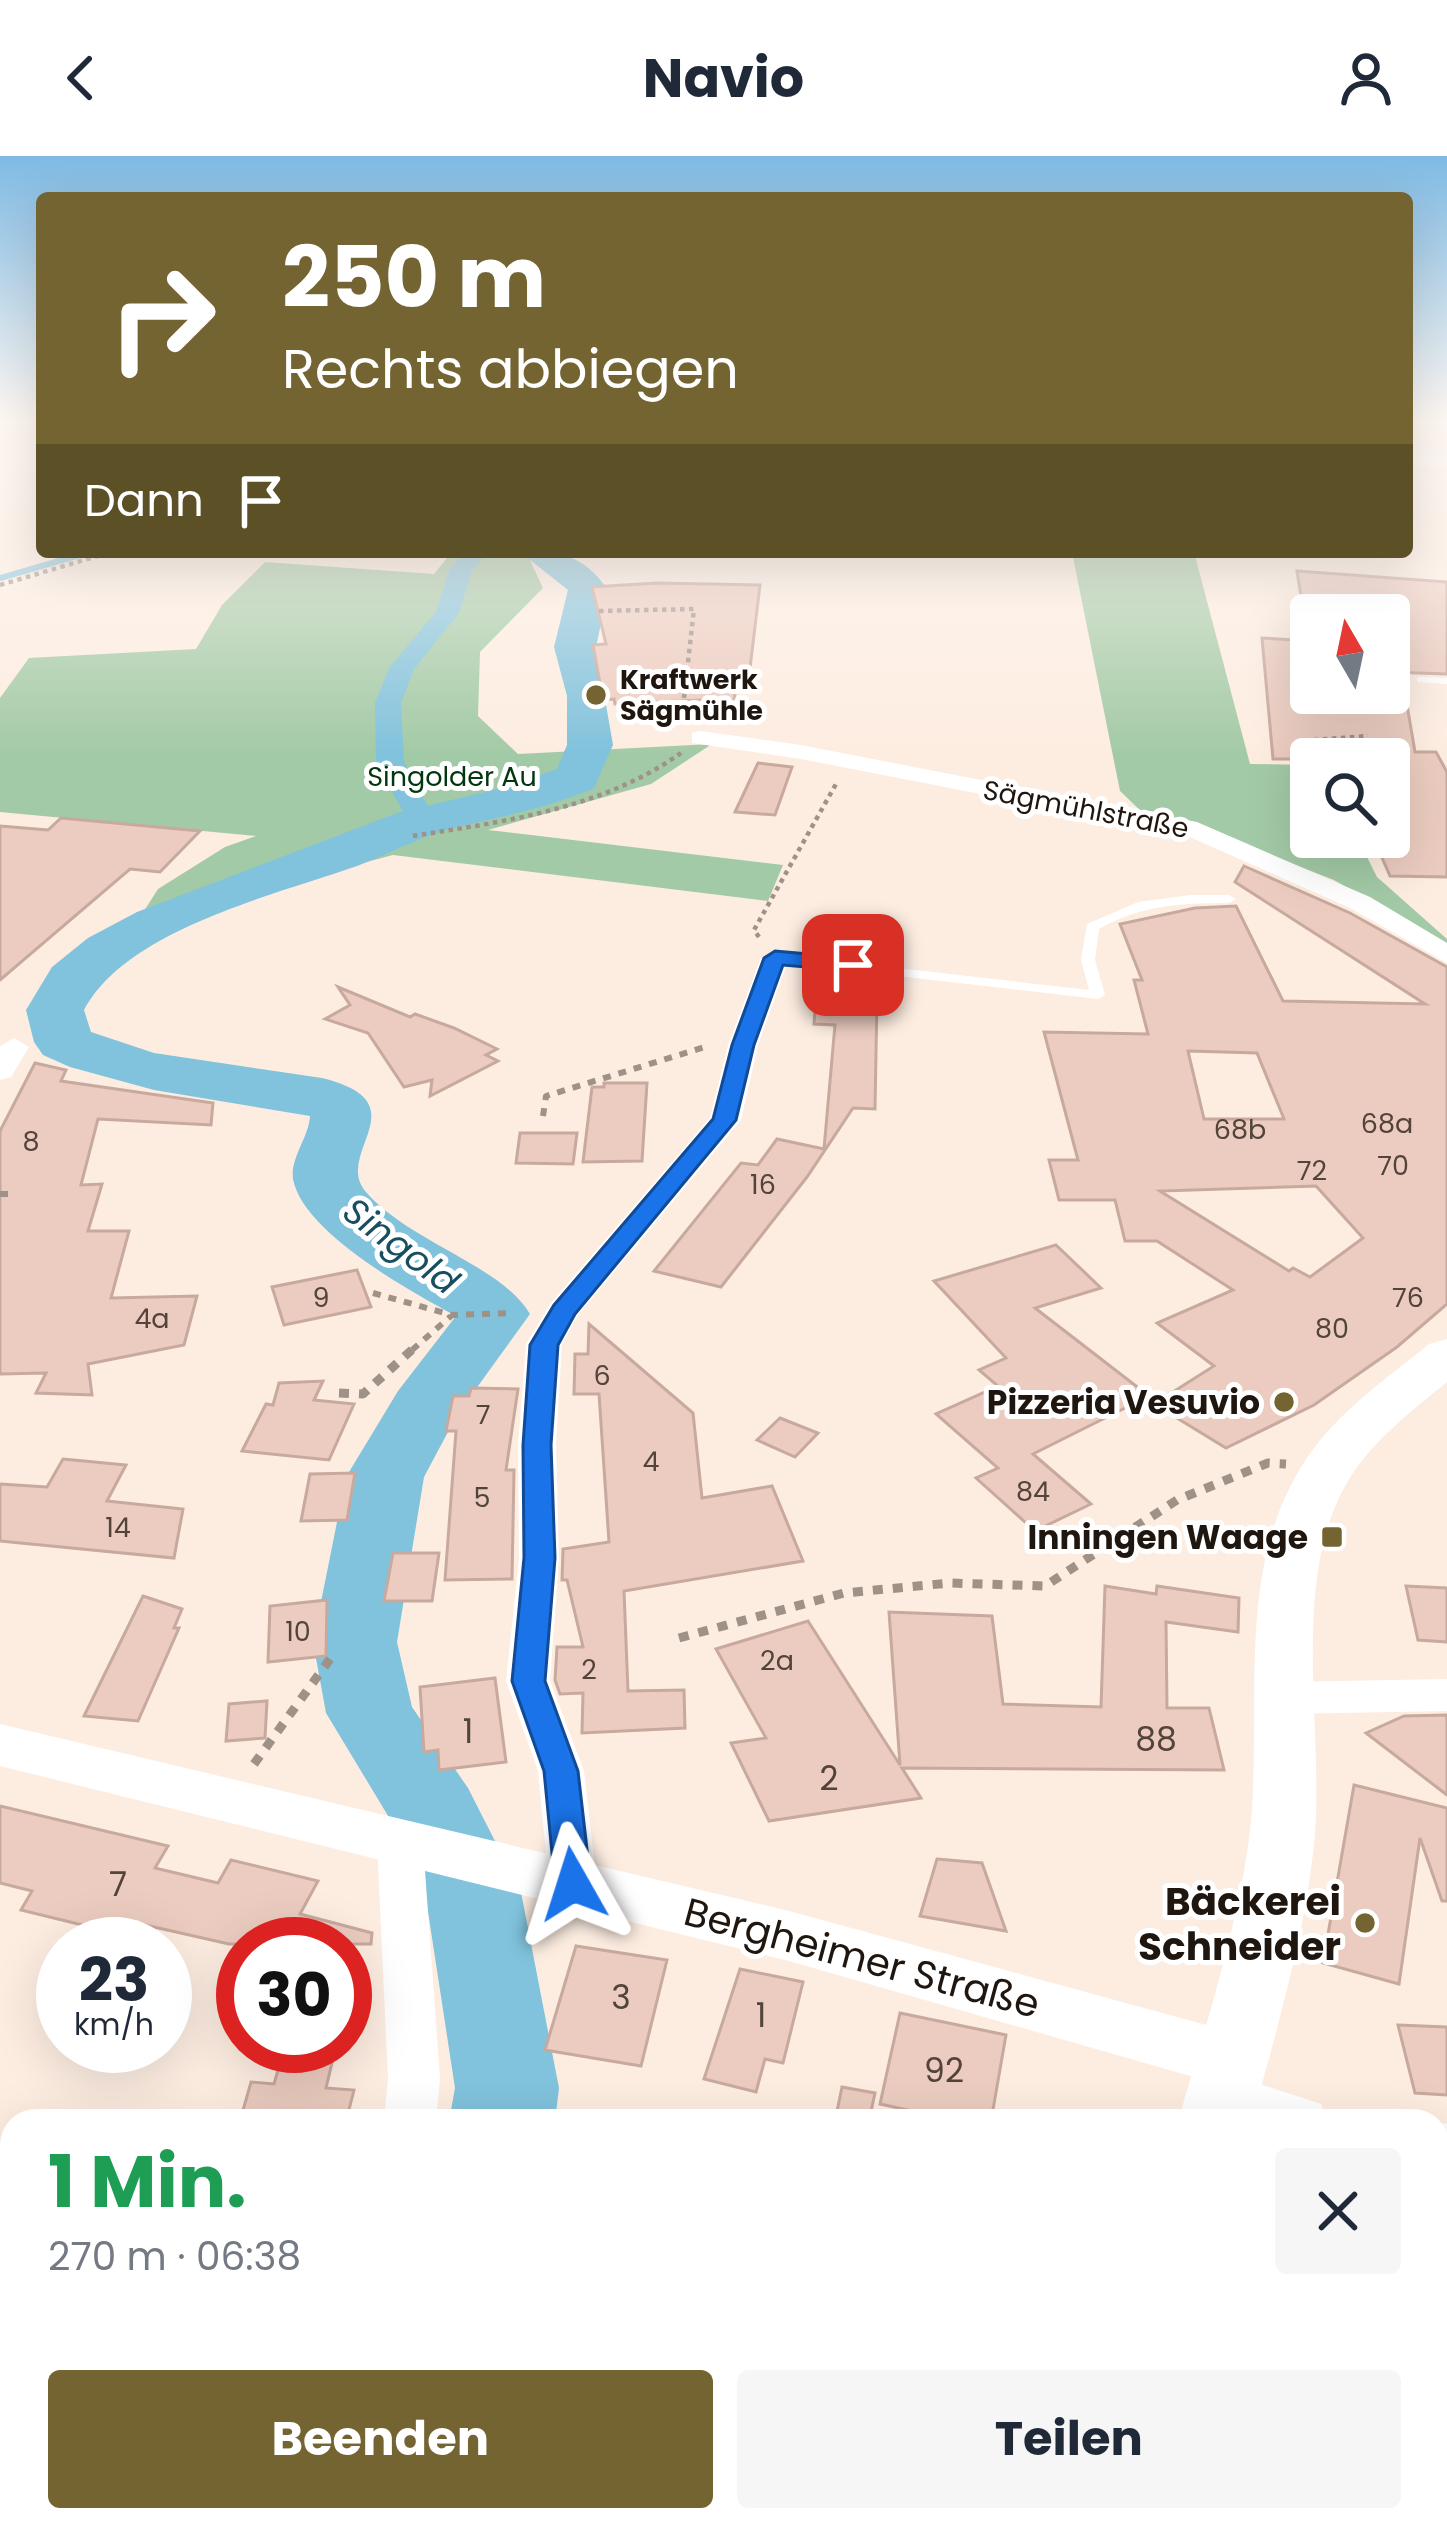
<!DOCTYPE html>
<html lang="de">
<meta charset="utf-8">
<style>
:root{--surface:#fff;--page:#f6f6f7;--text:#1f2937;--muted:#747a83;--accent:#736431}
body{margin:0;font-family:Poppins,sans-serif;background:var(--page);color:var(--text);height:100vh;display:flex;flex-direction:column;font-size:45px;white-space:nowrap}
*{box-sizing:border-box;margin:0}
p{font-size:39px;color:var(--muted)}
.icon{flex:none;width:66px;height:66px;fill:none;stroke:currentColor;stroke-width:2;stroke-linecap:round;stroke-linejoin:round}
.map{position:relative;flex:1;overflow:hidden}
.drawer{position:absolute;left:0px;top:1953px;width:1449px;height:423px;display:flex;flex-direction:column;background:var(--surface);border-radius:36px 36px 0 0;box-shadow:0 12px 48px #0002}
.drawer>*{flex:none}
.top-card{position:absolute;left:36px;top:36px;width:1377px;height:366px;border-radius:12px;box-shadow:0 12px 48px #0002;background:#736431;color:#fff;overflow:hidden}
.needle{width:78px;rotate:351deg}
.controls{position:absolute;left:1290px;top:438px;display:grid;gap:24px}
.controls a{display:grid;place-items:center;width:120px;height:120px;border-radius:12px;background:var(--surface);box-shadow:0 12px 48px #0002;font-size:60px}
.speed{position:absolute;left:36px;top:1761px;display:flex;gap:24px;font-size:60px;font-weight:700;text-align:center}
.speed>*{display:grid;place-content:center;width:156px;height:156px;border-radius:50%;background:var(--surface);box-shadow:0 12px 48px #0002;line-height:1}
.speed small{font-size:30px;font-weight:400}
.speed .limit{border:18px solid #d22;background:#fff;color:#111}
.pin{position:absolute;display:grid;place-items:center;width:102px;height:102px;color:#fff;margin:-51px;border-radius:24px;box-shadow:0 6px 18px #0006}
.me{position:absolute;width:132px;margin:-66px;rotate:354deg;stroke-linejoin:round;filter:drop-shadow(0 0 9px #0008)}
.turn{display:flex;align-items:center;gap:42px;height:252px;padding:0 48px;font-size:54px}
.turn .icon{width:156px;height:156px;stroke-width:2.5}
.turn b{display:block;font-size:84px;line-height:102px}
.then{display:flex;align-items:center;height:114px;padding:0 48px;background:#0003;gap:24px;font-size:45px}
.round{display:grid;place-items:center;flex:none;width:126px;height:126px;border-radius:12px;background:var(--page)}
.overview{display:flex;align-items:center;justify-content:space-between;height:204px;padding:0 48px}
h1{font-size:72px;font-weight:700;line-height:90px;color:#1e9e55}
.primary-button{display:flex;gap:24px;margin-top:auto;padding:24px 48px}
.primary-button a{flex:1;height:138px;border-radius:12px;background:var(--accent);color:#fff;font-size:48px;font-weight:700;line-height:138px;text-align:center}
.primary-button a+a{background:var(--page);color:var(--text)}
header{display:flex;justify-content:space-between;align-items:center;height:156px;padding:0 48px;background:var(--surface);font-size:54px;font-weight:700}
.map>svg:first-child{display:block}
.green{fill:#a3caa6}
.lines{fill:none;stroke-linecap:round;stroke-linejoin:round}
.stream{stroke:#81c2dc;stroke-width:6}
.canal{fill:#81c2dc;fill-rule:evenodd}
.river{fill:#81c2dc;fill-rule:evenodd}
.building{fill:#ecccc0;stroke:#c8a99e;stroke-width:3;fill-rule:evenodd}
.path-far3{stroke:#9e9187;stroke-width:4.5;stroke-dasharray:4.5 4.5;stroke-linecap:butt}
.path-far2{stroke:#9e9187;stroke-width:6;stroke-dasharray:8 8;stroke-linecap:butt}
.path-far1{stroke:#9e9187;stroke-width:9;stroke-dasharray:10 10;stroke-linecap:butt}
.path{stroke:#9e9187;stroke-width:10;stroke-dasharray:14 14;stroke-linecap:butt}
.service{fill:#fff;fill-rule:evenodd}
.minor{fill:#fff;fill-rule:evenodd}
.tertiary{fill:#fff;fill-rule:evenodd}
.secondary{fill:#fff;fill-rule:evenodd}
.route{fill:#1a73e8;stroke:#114b97;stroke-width:3}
.poi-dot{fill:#736431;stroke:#fff;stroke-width:4.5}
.labels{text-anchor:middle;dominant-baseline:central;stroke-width:10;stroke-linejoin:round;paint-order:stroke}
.far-poi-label{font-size:27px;font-weight:bold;fill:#1f160f;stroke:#fff;text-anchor:start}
.far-park-label{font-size:27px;fill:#02360e;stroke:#fff}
.far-street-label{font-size:27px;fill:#1f160f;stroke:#fff}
.number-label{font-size:27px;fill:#52443b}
.poi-label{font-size:33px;font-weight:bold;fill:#1f160f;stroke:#fff;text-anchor:end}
.near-number-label{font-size:33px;fill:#52443b}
.water-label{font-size:36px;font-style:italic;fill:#174e60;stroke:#fff}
.near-poi-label{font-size:39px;font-weight:bold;fill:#1f160f;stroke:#fff;text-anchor:end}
.near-street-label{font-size:39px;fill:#1f160f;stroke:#fff}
</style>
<header><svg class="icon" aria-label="back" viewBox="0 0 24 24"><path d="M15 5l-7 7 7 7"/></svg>Navio<svg class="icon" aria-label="person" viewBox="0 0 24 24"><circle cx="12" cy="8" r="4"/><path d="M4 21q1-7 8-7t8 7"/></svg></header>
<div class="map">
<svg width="1447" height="2375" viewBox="0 0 1447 2375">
<rect width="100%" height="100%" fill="#fdede1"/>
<g class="green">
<path d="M 452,396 L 558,397 L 529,402 L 543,432 L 480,496 L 478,560 L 518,598 L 712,588 L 651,628 L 488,674 L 783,709 L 768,745 L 393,699 L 268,732 L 128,780 L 158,733 L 225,691 L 256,680 L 0,656 L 0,542 L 29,502 L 196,493 L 222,449 L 265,406 L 434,418 Z"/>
<path d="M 1072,396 L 1194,396 L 1250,608 L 1311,609 L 1311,681 L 1357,681 L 1377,721 L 1447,783 L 1447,789 L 1334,724 L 1198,671 L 1144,658 L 1120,635 Z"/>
</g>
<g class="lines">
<path class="stream" d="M 0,422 L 90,396"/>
<path class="canal" d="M 465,396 L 489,396 L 472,414 L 459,457 L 414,513 L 401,547 L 404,606 L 436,665 L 422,674 L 408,665 L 376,606 L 375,547 L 389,512 L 436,456 L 450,412 Z"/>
<g class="river">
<path d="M 520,396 C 561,396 583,398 608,434 L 596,491 L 613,589 L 594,632 C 545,654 494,661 443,675 C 413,684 386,699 357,710 C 275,739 127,773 84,854 L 91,876 L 154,897 L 322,922 C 423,947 332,997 366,1036 C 409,1086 501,1109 530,1158 L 457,1259 L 424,1321 L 397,1486 L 412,1551 L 468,1632 L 521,1736 L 559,1932 L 555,1965 L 449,1965 L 455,1932 L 425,1736 L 396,1673 L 326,1557 L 313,1486 L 346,1321 L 398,1235 L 456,1160 C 412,1136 303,1077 293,1023 C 290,1002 309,981 310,960 L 154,934 L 70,911 L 43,899 L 34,886 L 26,854 L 52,811 L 88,782 L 137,756 L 397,657 L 506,631 L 557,613 L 567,589 L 567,540 L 554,491 L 568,434 Z"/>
<path d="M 356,2364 L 478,2364 L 476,2375 L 354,2375 Z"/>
</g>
</g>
<g class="building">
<path d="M 1297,415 L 1447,426 L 1447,518 L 1389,516 L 1389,459 L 1304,459 Z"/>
<path d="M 657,427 L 760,429 L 748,529 L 736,529 L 732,564 L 697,564 L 700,544 L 615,548 L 614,543 L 603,544 L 593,489 L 606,488 L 592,431 Z"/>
<path d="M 1262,482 L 1311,485 L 1311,537 L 1405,537 L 1415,596 L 1436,596 L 1447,616 L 1447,721 L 1390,720 L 1373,681 L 1389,681 L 1389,603 L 1273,603 Z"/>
<path d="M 758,607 L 792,611 L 775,659 L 735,656 Z"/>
<path d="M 61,662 L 200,675 L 160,716 L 130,713 L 0,824 L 0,670 L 48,674 Z"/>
<path d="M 1244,710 L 1350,757 L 1447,811 L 1447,1148 L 1397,1191 L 1314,1249 L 1226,1292 L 1154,1248 L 1214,1210 L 1157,1167 L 1233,1134 L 1157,1085 L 1125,1085 L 1115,1044 L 1059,1044 L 1049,1004 L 1078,1004 L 1044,876 L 1148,878 L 1134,824 L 1142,824 L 1120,768 L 1195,752 L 1236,750 L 1283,845 L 1425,848 L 1235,726 ZM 1188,895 L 1257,897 L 1284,963 L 1204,963 ZM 1316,1030 L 1363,1082 L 1310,1121 L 1293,1112 L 1289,1115 L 1160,1035 Z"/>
<path d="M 817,823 L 854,824 L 853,841 L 877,842 L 875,953 L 853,952 L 807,1021 L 721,1131 L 654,1115 L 741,1007 L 758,1009 L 777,983 L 824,993 L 835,869 L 814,868 Z"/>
<path d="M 338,831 L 410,861 L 415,858 L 454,872 L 497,893 L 486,899 L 498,905 L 430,940 L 432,924 L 404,931 L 368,877 L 325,863 L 350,849 Z"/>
<path d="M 35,907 L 66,914 L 61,925 L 213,947 L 211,969 L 98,963 L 81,1029 L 102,1028 L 88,1075 L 129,1075 L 111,1142 L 197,1140 L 184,1189 L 88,1208 L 92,1239 L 36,1237 L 46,1217 L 0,1218 L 0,975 Z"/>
<path d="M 604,927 L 647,927 L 642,1005 L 583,1006 L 592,931 L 604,931 Z"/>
<path d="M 520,977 L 577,977 L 573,1008 L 516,1007 Z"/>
<path d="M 1056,1089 L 1101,1132 L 1035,1152 L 1149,1240 L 1033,1298 L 1091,1348 L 1035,1375 L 976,1322 L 998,1312 L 936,1258 L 998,1230 L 979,1214 L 1006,1202 L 934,1125 Z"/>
<path d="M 357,1114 L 371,1151 L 284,1169 L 272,1131 Z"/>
<path d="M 589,1168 L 693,1257 L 702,1342 L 772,1330 L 803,1405 L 624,1435 L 628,1535 L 684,1534 L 685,1572 L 582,1577 L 583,1537 L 560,1538 L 555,1524 L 557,1491 L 583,1491 L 567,1424 L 562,1424 L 563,1393 L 609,1386 L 599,1238 L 574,1238 L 575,1198 L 588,1198 Z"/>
<path d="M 323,1225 L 314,1244 L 354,1248 L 329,1304 L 242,1295 L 266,1248 L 273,1249 L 279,1227 Z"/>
<path d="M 471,1232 L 518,1233 L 506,1314 L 514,1314 L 512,1423 L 445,1424 L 456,1275 L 446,1275 L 453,1240 L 469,1240 Z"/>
<path d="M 780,1262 L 818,1277 L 795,1301 L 757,1284 Z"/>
<path d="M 63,1303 L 126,1309 L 107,1345 L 183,1353 L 174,1402 L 0,1385 L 0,1328 L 47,1331 Z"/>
<path d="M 355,1317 L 347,1364 L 301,1365 L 310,1318 Z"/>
<path d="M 393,1397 L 439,1397 L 432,1445 L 384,1445 Z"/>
<path d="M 1105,1430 L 1156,1438 L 1157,1430 L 1239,1442 L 1238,1476 L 1166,1466 L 1167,1552 L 1209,1552 L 1224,1614 L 902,1612 L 921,1642 L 769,1665 L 731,1587 L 766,1582 L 716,1493 L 808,1465 L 900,1609 L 889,1456 L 992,1460 L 1003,1548 L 1101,1551 Z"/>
<path d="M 1406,1430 L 1447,1432 L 1447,1486 L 1418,1484 Z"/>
<path d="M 143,1440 L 182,1453 L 174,1472 L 179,1472 L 138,1565 L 84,1560 Z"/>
<path d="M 327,1444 L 326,1500 L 268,1506 L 270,1450 Z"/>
<path d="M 495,1522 L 506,1606 L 439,1614 L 438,1594 L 424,1596 L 420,1531 Z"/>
<path d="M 267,1545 L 265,1582 L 226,1585 L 229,1548 Z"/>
<path d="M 1447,1559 L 1447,1639 L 1366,1577 L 1404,1560 Z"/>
<path d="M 1354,1629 L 1447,1652 L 1447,1745 L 1442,1745 L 1420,1682 L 1399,1828 L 1323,1807 Z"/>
<path d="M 0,1650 L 168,1690 L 155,1712 L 218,1727 L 231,1704 L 318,1725 L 300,1758 L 372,1777 L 371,1788 L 229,1788 L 123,1764 L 115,1777 L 21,1754 L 32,1735 L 0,1727 Z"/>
<path d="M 937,1703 L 982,1707 L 1006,1775 L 920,1760 Z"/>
<path d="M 576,1790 L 667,1804 L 641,1910 L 545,1894 Z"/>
<path d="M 740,1813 L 803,1826 L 783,1907 L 765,1903 L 756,1936 L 704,1923 Z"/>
<path d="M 900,1857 L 1006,1879 L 991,1965 L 958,1965 L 880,1948 Z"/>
<path d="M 1398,1869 L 1447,1871 L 1447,1939 L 1415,1937 Z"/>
<path d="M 285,1890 L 336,1890 L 326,1932 L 354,1934 L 346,1965 L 240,1965 L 251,1926 L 274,1928 Z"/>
<path d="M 842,1931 L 875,1937 L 869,1965 L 835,1965 Z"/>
</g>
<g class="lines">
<g class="path-far3">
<path d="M 0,429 L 111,396"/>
<path d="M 599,455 L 694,453 L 682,559"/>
<path d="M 1314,584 L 1368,580"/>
<path d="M 413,680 C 506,665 602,653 681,597"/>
<path d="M 759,781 L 754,774 L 836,628"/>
</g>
<g class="path-far2">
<path d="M 543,960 L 546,940 L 708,890"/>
<path d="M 0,1038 L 13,1038"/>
<path d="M 373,1137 L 452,1159 L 514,1157"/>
<path d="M 412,1194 L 451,1160"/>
</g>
<g class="path-far1">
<path d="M 339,1237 L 363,1238 L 415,1191"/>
<path d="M 679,1482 L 844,1437 L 950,1427 L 1045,1430 L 1177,1344 L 1268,1307 L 1286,1308"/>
<path d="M 254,1608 L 330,1503"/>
</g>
<path class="path" d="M 0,2288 L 12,2291"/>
<g class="service">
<path d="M 1421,521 L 1447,522 L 1447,528 L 1417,526 L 1417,522 Z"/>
<path d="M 1191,739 L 1229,739 L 1236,743 L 1229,747 C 1181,747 1141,749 1099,773 L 1095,804 L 1105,839 L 1098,843 L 775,806 L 768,802 L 775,798 L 1089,834 L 1081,804 L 1087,768 L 1138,746 Z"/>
</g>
<g class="minor">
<path d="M 1407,299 L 1447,300 L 1447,310 L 1407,309 Z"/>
<path d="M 700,575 L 801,589 L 1197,666 L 1370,741 L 1447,787 L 1447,807 L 1352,753 L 1181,677 L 801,603 L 692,587 L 692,577 Z"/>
<path d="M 775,794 L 789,802 L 758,889 L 741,964 L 578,1159 L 562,1188 L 556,1289 L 559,1403 L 550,1525 L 584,1615 L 597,1728 L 590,1742 L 573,1747 L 556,1742 L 549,1728 L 538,1615 L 506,1525 L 519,1403 L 518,1289 L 526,1188 L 551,1147 L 710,962 L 728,889 L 761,802 Z"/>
<path d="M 14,882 L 29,891 L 11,921 L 0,924 L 0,890 Z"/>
<path d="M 1447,1523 L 1447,1555 L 1286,1558 L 1271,1553 L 1264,1542 L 1271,1531 L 1286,1526 Z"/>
<path d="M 400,1668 L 417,1674 L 423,1687 L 440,1922 L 436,1965 L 384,1965 L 388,1922 L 377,1687 L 383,1674 Z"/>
<path d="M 1223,1916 L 1321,1948 L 1328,1965 L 1231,1965 L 1205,1955 L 1197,1939 L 1205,1923 Z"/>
<path d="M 1437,1967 L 1447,1968 L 1447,2016 L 1437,2015 Z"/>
<path d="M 1325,2364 L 1387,2364 L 1392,2375 L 1330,2375 Z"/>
</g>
<path class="tertiary" d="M 0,1568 L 789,1755 L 1232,1876 L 1255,1884 L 1264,1904 L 1255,1924 L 1232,1932 L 789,1805 L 0,1610 Z"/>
<g class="secondary">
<path d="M 1447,1183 L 1447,1226 C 1415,1252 1379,1280 1355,1314 C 1285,1415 1326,1574 1314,1689 C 1304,1783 1276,1875 1252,1965 L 1178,1965 C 1204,1875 1234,1784 1248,1691 C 1267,1556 1227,1409 1314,1292 C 1345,1251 1390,1220 1429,1188 Z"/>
<path d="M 1059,2364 L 1145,2364 L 1141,2375 L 1055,2375 Z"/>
</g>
</g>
<linearGradient id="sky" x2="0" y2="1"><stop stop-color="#7fbae3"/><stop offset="0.44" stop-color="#fef7f2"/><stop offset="1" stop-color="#fef7f2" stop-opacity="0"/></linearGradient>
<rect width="1447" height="598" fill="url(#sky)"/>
<path class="route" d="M 775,795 L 853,802 L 864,809 L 853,815 L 783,809 L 754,889 L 736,964 L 575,1158 L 558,1189 L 551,1289 L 555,1402 L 545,1525 L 578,1615 L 591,1728 L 586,1739 L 573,1743 L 561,1739 L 555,1728 L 544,1615 L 512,1525 L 524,1402 L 523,1289 L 530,1189 L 554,1149 L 713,963 L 732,889 L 764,802 Z"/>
<g class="poi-dot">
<circle cx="596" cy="539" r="12"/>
<circle cx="1284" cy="1246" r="12"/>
<rect x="1320" y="1369" width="24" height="24" rx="6"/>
<circle cx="1365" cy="1767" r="12"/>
</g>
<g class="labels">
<g class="far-poi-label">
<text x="620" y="523">Kraftwerk<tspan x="620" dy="31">Sägmühle</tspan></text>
</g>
<g class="far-park-label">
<text x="452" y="620">Singolder Au</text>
</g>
<g class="far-street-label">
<text transform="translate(1086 653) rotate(11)">Sägmühlstraße</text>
</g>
<g class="number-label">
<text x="1387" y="967">68a</text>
<text x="1240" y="973">68b</text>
<text x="31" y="985">8</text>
<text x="1393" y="1009">70</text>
<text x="1312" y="1014">72</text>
<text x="763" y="1028">16</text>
<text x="321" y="1141">9</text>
<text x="1408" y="1141">76</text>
<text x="152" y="1162">4a</text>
<text x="1332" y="1172">80</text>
<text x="602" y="1219">6</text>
<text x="483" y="1258">7</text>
<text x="651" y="1305">4</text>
<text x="1033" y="1335">84</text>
<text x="482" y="1341">5</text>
<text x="118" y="1371">14</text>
<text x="298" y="1475">10</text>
<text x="777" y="1504">2a</text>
<text x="589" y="1513">2</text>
</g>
<g class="poi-label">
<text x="1260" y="1246">Pizzeria Vesuvio</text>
<text x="1308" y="1381">Inningen Waage</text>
</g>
<g class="near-number-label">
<text x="468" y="1575">1</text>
<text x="1156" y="1583">88</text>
<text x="829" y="1622">2</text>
<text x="118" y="1728">7</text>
<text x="621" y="1841">3</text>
<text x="761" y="1859">1</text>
<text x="944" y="1914">92</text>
</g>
<g class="water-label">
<text transform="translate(401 1090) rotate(37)">Singold</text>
</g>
<g class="near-poi-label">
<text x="1341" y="1745">Bäckerei<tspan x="1341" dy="45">Schneider</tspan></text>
</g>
<g class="near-street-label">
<text transform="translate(862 1802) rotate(15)">Bergheimer Straße</text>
</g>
</g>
</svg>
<div class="controls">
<a><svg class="needle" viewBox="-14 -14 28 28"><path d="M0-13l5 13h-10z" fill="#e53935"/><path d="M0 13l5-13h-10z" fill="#747a83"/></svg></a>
<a><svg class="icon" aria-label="search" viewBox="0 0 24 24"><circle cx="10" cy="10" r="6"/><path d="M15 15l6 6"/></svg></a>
</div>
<div class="speed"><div>23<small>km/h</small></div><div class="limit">30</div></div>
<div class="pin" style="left:853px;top:809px;background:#d93025"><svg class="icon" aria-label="arrive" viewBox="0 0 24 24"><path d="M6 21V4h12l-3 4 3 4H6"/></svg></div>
<svg class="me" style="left:573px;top:1728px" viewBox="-20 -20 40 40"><path d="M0-17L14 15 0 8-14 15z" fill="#1a73e8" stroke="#fff" stroke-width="4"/></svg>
<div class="top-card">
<div class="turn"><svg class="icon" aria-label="right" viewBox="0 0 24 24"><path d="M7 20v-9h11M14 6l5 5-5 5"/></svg><div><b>250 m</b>Rechts abbiegen</div></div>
<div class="then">Dann<svg class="icon" aria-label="arrive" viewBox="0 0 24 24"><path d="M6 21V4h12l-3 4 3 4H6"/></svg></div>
</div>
<section class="drawer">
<div class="overview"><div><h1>1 Min.</h1><p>270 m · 06:38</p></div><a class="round"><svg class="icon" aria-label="close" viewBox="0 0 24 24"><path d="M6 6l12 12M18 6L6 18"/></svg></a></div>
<div class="primary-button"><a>Beenden</a><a>Teilen</a></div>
</section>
</div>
